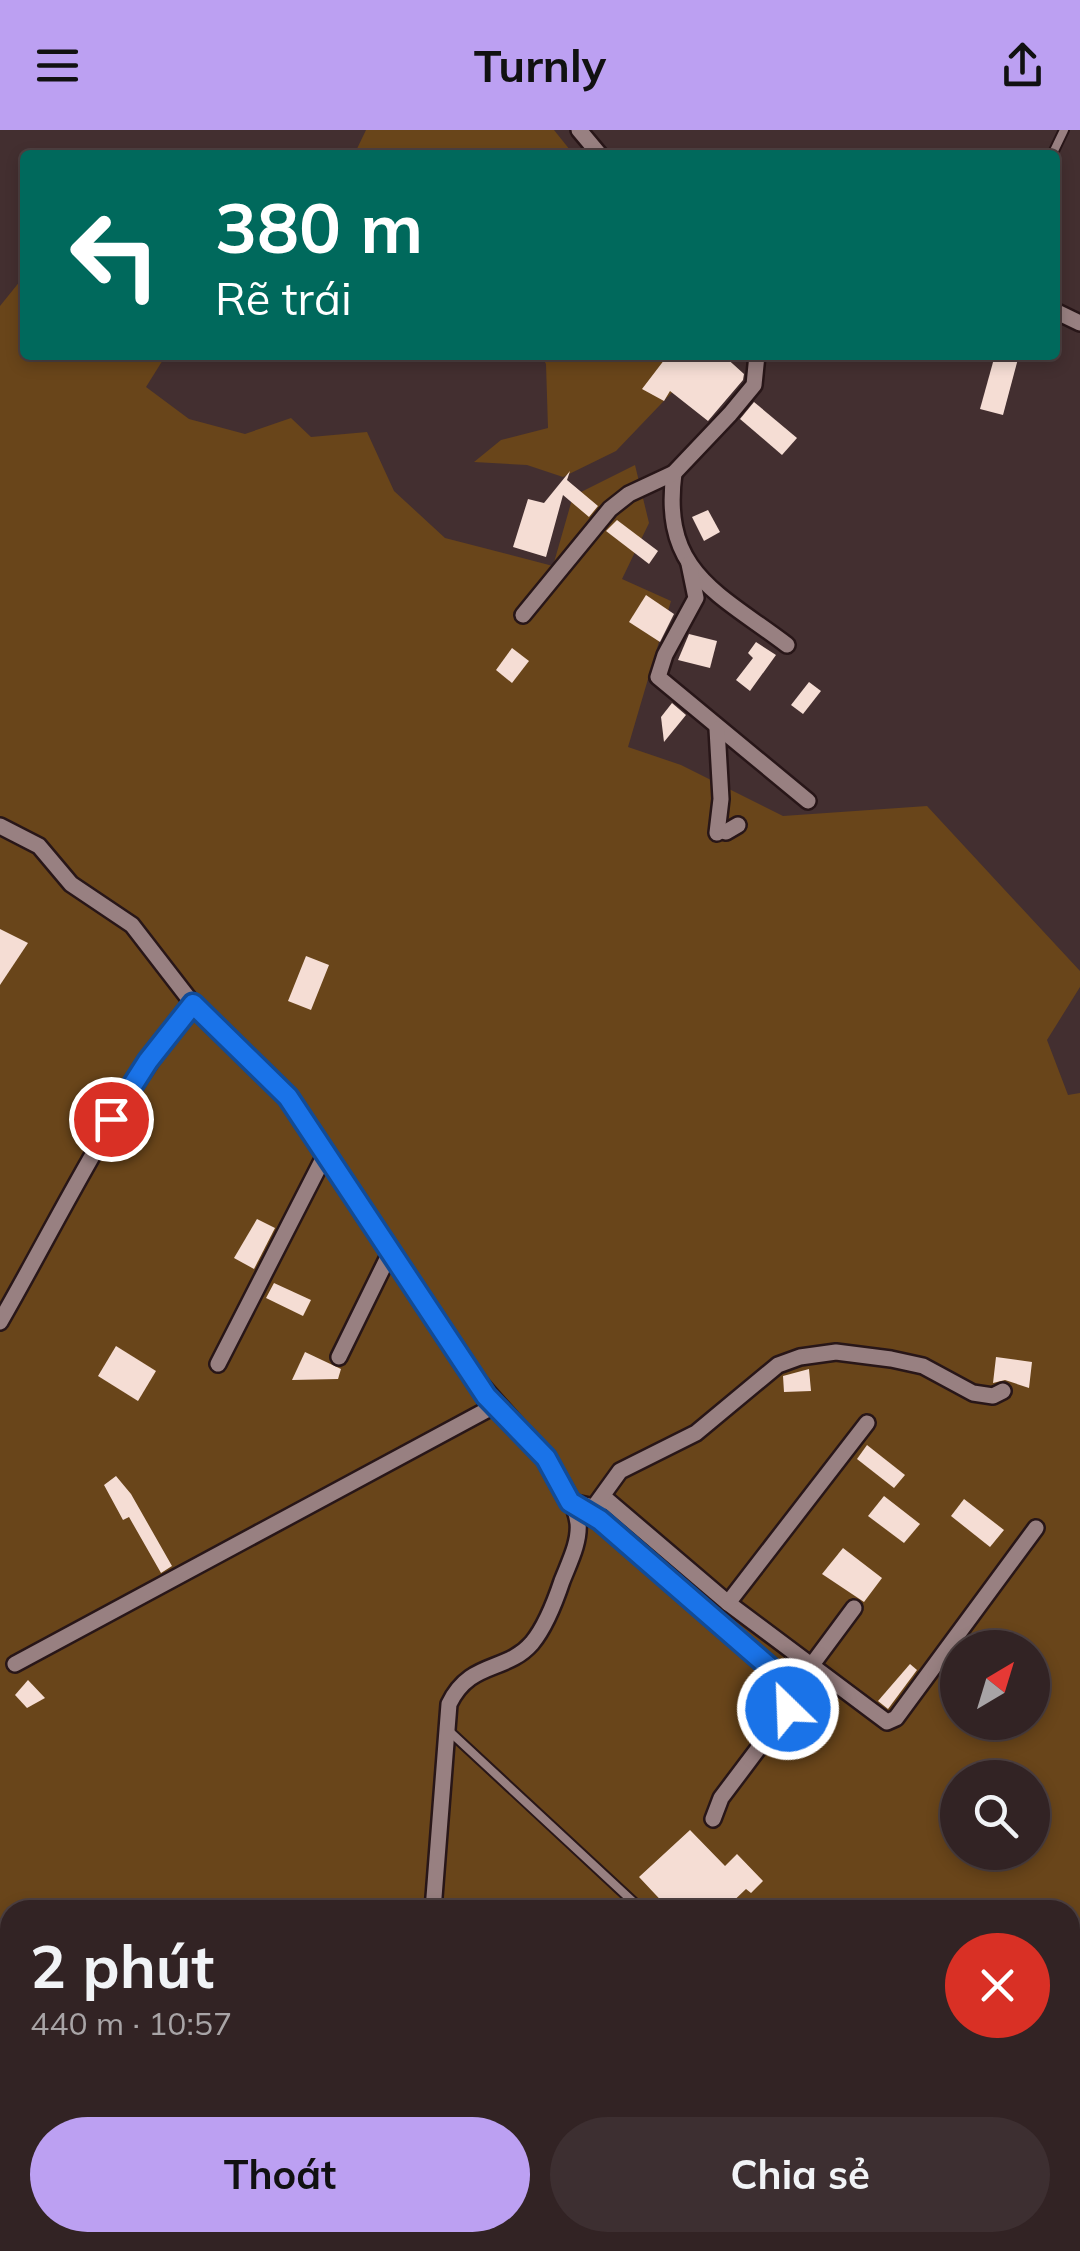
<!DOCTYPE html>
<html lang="vi">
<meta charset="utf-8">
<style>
:root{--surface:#322324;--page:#3d2f31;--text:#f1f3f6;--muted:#a8a4a6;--line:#4d4041;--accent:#bca0f2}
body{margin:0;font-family:Mulish,sans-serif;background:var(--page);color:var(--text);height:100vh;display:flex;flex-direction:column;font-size:38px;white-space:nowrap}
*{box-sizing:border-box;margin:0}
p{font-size:32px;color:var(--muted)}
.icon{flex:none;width:55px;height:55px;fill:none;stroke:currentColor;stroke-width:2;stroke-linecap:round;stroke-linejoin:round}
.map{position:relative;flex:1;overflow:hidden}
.sheet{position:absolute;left:0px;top:1770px;width:1080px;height:352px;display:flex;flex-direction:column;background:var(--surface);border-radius:30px 30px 0 0;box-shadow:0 5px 15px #0003,0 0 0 2px var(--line)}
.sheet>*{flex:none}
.hud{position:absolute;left:20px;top:20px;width:1040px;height:210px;border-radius:10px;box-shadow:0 5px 15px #0003,0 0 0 2px var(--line);background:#00695c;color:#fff;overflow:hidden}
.needle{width:65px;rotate:38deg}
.fabs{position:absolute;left:940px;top:1500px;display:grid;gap:20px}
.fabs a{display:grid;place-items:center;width:110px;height:110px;border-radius:50%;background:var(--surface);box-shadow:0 5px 15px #0003,0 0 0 2px var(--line);font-size:50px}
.pin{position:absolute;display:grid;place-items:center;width:85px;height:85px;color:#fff;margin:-42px;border:5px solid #fff;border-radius:50%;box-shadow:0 2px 10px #0007}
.me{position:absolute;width:110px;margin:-55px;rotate:336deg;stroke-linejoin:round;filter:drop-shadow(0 0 8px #0008)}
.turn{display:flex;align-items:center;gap:35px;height:210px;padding:0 30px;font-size:45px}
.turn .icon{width:130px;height:130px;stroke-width:2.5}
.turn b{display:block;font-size:70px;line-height:85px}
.round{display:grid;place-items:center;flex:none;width:105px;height:105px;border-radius:52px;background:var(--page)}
.head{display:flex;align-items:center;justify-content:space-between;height:170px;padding:0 30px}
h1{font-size:60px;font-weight:700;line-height:75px}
.primary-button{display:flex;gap:20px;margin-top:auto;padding:20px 30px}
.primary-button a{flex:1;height:115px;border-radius:60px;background:var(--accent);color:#111;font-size:40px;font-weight:700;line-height:115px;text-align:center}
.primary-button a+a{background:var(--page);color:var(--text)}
header{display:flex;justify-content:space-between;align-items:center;height:130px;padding:0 30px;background:var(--accent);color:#111;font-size:45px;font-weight:700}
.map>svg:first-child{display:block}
.green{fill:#69451a;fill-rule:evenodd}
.building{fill:#f5ddd4}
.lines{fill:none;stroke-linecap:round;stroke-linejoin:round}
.lane-casing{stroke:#281618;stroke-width:12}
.street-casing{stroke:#281618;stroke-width:20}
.lane{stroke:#988081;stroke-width:8}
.street{stroke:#988081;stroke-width:15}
.route-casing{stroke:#114b97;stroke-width:25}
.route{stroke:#1a73e8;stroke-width:18}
</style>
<header><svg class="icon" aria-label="menu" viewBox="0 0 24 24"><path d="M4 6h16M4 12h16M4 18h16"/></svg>Turnly<svg class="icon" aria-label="share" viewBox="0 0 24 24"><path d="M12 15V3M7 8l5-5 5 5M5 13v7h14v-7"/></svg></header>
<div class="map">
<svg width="1080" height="2121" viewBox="0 0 1080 2121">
<rect width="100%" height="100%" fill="#432f30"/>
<g class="green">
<path d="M 366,0 L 554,0 L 574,25 L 354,25 Z"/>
<path d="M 25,145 L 25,225 L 166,225 L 146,257 L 189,289 L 245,304 L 291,288 L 311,307 L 367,302 L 394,361 L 445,408 L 553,436 L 573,366 L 635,335 L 649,393 L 622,449 L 671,471 L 628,617 L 681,635 L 783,686 L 927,676 L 1080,841 L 1080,857 L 1047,910 L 1068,965 L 1080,963 L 1080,2121 L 0,2121 L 0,176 ZM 958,1518 L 1032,1518 L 1032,1592 L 958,1592 ZM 958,1648 L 1032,1648 L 1032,1722 L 958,1722 ZM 10,1780 L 1070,1780 L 1070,2112 L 10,2112 Z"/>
<path d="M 541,225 L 689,225 L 681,253 L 616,321 L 563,347 L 527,335 L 474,332 L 501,310 L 548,298 L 546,234 Z"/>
</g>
<g class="building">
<path d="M 668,225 L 723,225 L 744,244 L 743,250 L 708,291 L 670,261 L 664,271 L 642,259 Z"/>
<path d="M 995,225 L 1019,225 L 1003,285 L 980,279 Z"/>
<path d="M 754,272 L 797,308 L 782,325 L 740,289 Z"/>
<path d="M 570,341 L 567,350 L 598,376 L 589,387 L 563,365 L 546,427 L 513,417 L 528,369 L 544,373 Z"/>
<path d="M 708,380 L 720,402 L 704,411 L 692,387 Z"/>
<path d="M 617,390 L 658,421 L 649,434 L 606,401 Z"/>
<path d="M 646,465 L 674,484 L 660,512 L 629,492 Z"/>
<path d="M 689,504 L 717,511 L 710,538 L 678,530 Z"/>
<path d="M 756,512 L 776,525 L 750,561 L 736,550 L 753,528 L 748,523 Z"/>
<path d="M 512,518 L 529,531 L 512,553 L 496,540 Z"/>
<path d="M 809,552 L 821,561 L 803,584 L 791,575 Z"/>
<path d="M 672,573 L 686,585 L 664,612 L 661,587 Z"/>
<path d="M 0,799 L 28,813 L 0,855 Z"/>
<path d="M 306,826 L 329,835 L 311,880 L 288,871 Z"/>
<path d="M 257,1089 L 275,1098 L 254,1139 L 234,1128 Z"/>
<path d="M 274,1153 L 311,1170 L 303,1186 L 266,1168 Z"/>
<path d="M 116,1216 L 156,1241 L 138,1271 L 98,1246 Z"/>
<path d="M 305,1222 L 341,1239 L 338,1249 L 292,1250 Z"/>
<path d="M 996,1227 L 1032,1232 L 1029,1258 L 1005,1250 L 993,1253 Z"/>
<path d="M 809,1239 L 811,1261 L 784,1262 L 783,1246 Z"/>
<path d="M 867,1315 L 905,1345 L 894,1358 L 857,1329 Z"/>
<path d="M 116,1346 L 131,1364 L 172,1436 L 161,1443 L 129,1387 L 123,1390 L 104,1355 Z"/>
<path d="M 884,1366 L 920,1394 L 904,1413 L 868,1386 Z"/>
<path d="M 964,1369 L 1004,1400 L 990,1417 L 951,1386 Z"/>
<path d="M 843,1418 L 882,1448 L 864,1472 L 822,1444 Z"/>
<path d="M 910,1534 L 917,1540 L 888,1579 L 878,1571 Z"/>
<path d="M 28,1550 L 45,1568 L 27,1578 L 15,1565 Z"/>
<path d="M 690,1700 L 725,1736 L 737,1724 L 763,1751 L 751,1763 L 746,1759 L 724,1780 L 670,1780 L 639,1747 Z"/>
</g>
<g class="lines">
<g class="lane-casing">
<g id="lane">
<path d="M 1052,25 L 1064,0"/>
<path d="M 448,1600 L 642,1780"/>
</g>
</g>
<g class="street-casing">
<g id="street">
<path d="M 579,0 L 600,25"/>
<path d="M 1055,181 L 1080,193"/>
<path d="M 674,343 C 661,442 717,462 787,515"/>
<path d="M 689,434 L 696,468 L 665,525 L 658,547 L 808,671"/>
<path d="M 523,485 L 610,379 L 629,364 L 674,343 L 730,284 L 754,255 L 757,225"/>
<path d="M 0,696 L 39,716 L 71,754 L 132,795 L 193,874 L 288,967 L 458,1226 C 490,1271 571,1341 578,1393 C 580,1412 569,1433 562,1451 C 555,1472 546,1496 532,1513 C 506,1543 470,1530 449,1574 L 433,1780"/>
<path d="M 718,700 L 726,702 L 738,695"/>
<path d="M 717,703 L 721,669 L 717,599"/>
<path d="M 0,1192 C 62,1084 114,972 193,874"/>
<path d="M 339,1227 L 391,1121"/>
<path d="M 218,1234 L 326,1023"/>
<path d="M 598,1375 L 606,1369 L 728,1473 L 887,1592 L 896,1588 L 1036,1398"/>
<path d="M 728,1473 L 867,1293"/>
<path d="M 15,1534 L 496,1275"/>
<path d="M 811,1536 L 854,1478"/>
<path d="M 713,1689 L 721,1668 L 788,1579 L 789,1562 L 783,1549 L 601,1390 L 571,1372 L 594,1377 L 620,1341 L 696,1303 L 778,1235 L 800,1227 L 836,1222 L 891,1229 L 923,1236 L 973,1263 L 993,1266 L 1003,1261"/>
<path d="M 0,1909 L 10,1906"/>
<path d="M 0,1951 L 10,1956"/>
<path d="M 150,2112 L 156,2121"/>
</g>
</g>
<use href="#lane" class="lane"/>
<use href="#street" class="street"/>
</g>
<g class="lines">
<g class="route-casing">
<path id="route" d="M 111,989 L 148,931 L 193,874 L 288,967 L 486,1266 L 546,1328 L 570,1372 L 600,1390 L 783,1549 L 789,1562 L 788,1579"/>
</g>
<use href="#route" class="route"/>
</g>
</svg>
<div class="fabs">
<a><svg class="needle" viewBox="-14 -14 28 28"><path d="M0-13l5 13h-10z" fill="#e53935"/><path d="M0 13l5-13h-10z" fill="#a8a4a6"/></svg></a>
<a><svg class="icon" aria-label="search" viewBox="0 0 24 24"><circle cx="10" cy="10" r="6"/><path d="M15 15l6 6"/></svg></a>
</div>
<div class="pin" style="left:111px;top:989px;background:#d93025"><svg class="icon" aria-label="arrive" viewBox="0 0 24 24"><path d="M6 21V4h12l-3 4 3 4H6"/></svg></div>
<svg class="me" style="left:788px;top:1579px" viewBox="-20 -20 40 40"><circle r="17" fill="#1a73e8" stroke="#fff" stroke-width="3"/><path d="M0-11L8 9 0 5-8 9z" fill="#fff"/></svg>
<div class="hud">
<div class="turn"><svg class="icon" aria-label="left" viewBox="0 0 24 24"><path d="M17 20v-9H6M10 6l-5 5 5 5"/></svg><div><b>380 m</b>Rẽ trái</div></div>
</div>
<section class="sheet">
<div class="head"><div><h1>2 phút</h1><p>440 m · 10:57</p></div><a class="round" style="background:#d93025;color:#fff"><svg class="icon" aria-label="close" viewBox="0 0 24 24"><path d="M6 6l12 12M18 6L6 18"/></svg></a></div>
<div class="primary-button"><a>Thoát</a><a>Chia sẻ</a></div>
</section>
</div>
